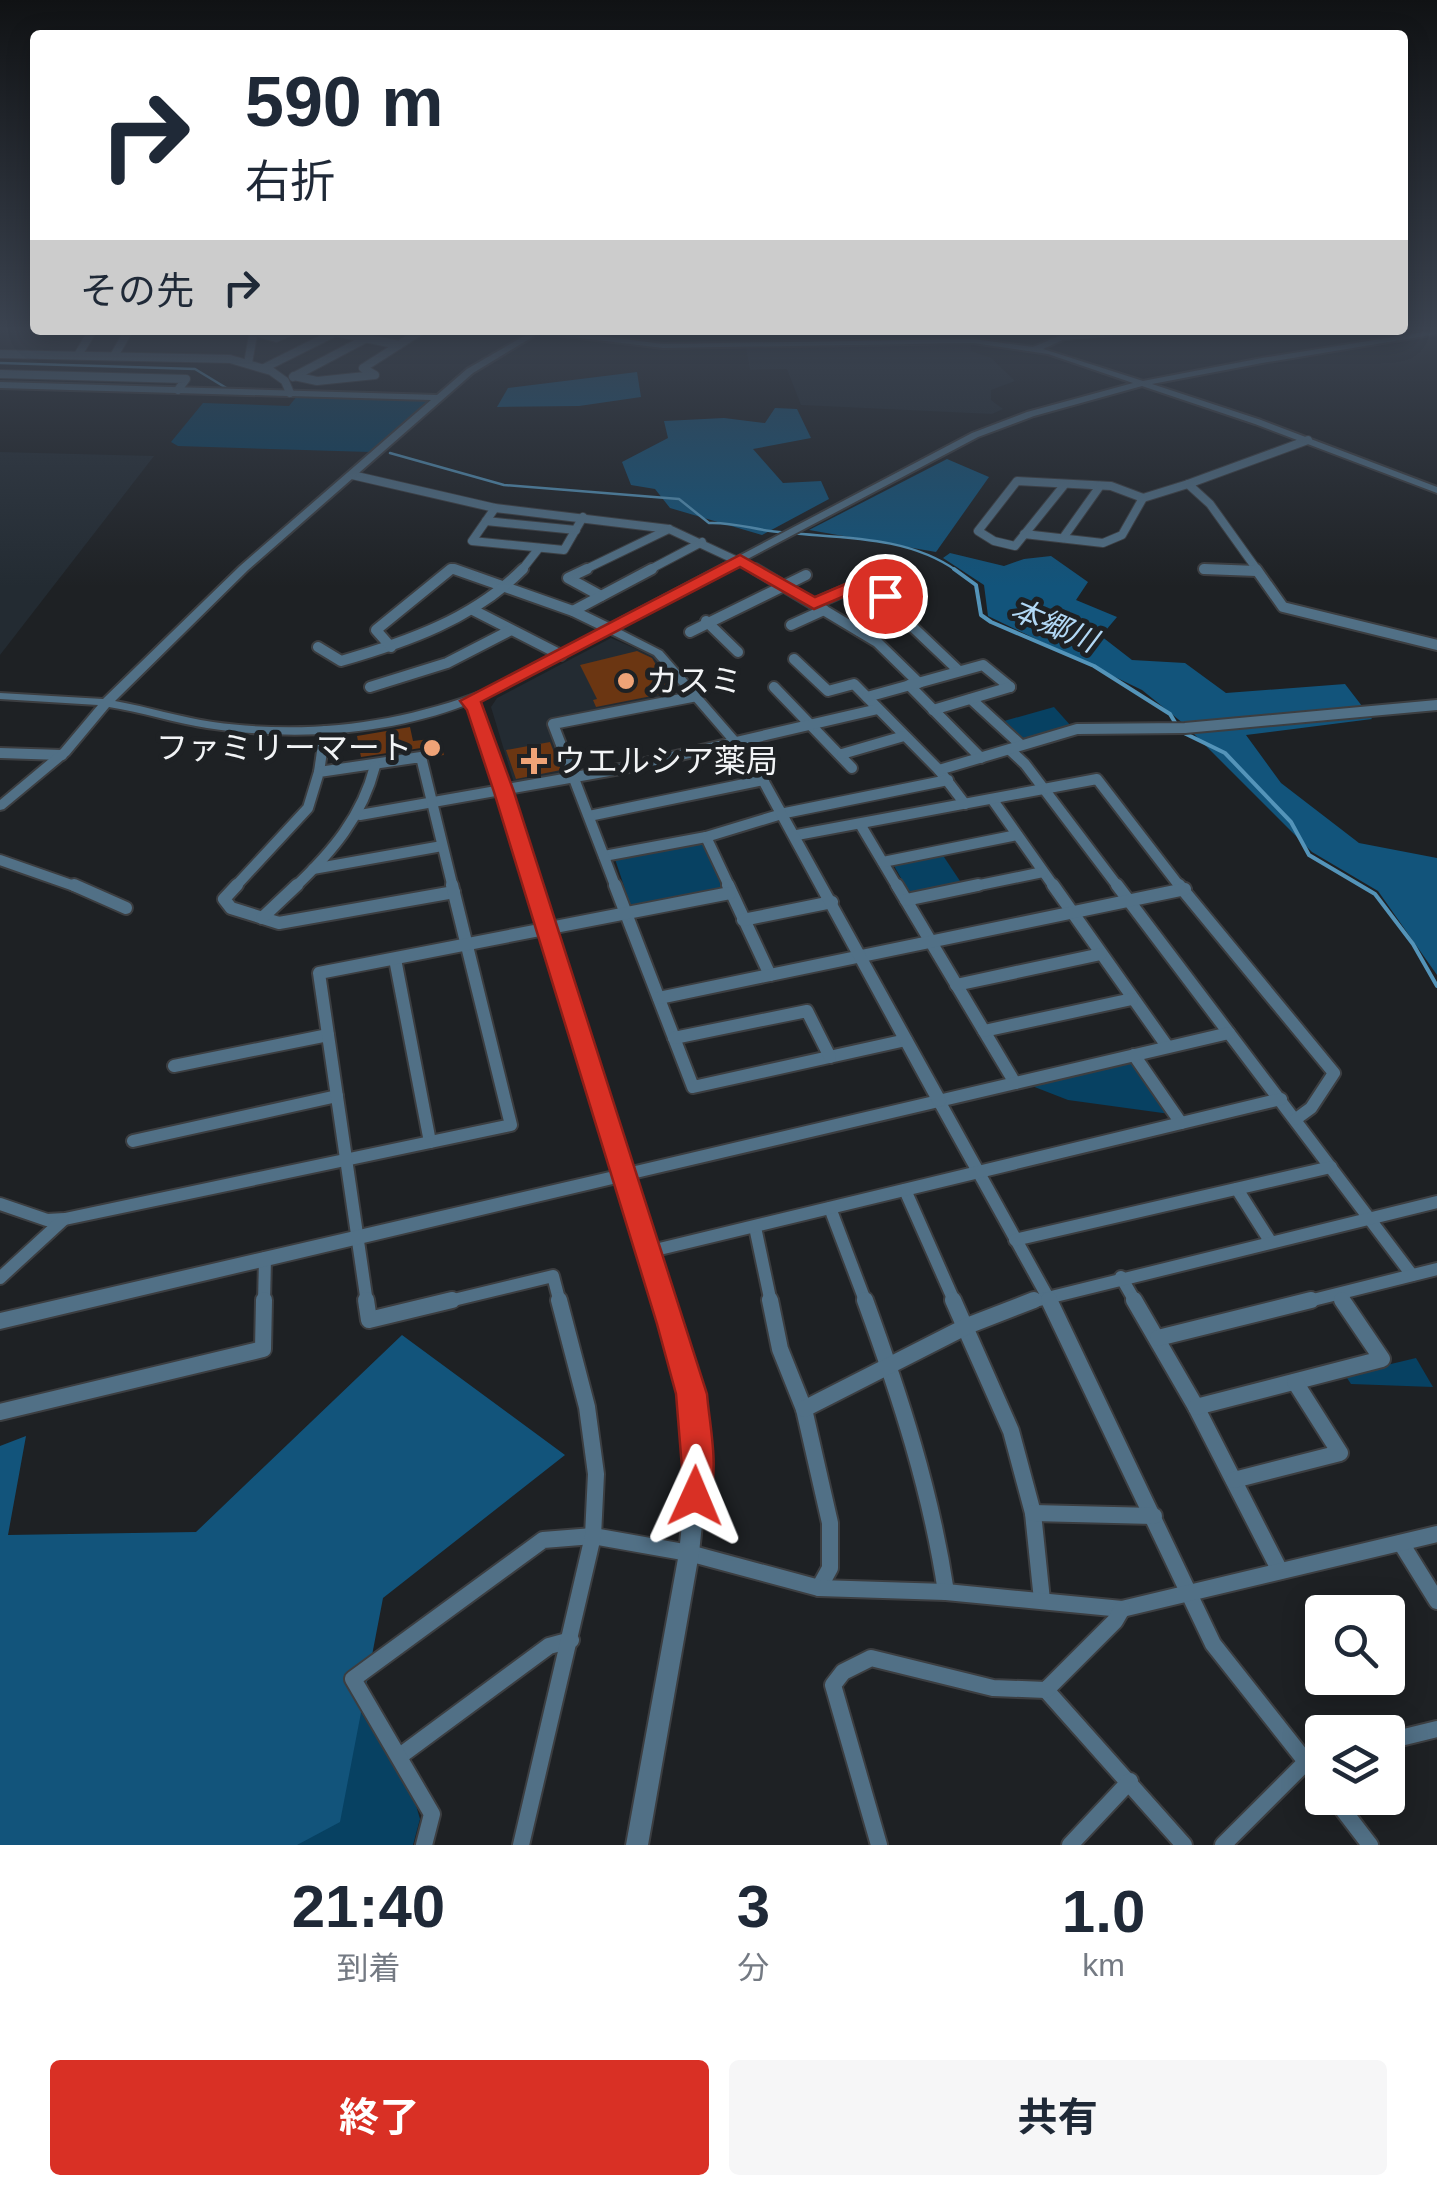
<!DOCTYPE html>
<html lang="ja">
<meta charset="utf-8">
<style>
:root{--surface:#fff;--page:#f6f6f7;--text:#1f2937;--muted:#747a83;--accent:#d93025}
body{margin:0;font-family:Helvetica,"Noto Sans JP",sans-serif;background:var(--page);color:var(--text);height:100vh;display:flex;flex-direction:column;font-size:38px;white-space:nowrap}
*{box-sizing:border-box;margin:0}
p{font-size:32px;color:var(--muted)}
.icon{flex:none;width:55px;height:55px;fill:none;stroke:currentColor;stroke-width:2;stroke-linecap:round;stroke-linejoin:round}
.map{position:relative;height:1845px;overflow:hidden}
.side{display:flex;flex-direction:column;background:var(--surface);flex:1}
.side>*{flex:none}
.banner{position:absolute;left:30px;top:30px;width:1378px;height:305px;border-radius:10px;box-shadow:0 5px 25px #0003;background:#fff;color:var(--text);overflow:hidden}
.buttons{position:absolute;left:1305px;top:1595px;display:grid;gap:20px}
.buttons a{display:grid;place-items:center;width:100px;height:100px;border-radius:10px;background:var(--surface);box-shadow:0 5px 25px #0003;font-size:50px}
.pin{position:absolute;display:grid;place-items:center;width:85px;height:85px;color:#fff;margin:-42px;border:5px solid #fff;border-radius:50%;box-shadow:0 2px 10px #0007}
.me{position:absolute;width:110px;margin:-55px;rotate:1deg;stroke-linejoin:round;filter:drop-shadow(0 0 8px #0008)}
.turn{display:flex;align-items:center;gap:35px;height:210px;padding:0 50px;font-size:45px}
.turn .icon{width:130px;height:130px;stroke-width:2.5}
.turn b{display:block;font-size:70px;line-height:85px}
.then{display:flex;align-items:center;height:95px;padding:0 50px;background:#0003;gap:20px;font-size:38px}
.eta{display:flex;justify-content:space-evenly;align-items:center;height:170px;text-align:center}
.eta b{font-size:60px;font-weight:700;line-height:70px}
.action{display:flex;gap:20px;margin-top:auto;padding:20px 50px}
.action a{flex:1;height:115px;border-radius:10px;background:var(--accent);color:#fff;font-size:40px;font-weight:700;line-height:115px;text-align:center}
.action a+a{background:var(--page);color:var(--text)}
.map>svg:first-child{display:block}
.built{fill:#232b32}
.green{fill:#074162}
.forest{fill:#12547b}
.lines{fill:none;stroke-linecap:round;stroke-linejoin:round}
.stream-far1{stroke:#5494b9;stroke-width:2.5}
.stream{stroke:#5494b9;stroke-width:4}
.building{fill:#6b3612}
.minor-far3-casing{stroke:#3c3e41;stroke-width:10}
.minor-far2-casing{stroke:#3c3e41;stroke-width:14}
.minor-far1-casing{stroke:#3c3e41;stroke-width:16}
.minor-casing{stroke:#3c3e41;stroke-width:20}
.tertiary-casing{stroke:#3c3e41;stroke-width:4}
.minor-far3{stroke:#517086;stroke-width:8}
.minor-far2{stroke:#517086;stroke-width:10}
.minor-far1{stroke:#517086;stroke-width:12}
.minor{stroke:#517086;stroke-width:16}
.tertiary{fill:#517086;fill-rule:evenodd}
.route{fill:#d93025;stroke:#8d1f18;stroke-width:2.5}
.poi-dot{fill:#efa377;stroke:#1e2124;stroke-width:4}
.labels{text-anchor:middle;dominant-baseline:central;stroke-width:10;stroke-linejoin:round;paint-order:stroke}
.far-water-label{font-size:30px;font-style:italic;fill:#b2d8f5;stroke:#1e2124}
.poi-label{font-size:32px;fill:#f1f3f5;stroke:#1e2124;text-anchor:start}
</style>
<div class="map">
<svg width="1437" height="1845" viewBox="0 0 1437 1845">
<rect width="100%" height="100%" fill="#1e2124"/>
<g class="built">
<path d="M 966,342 L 971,344 L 971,351 L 991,358 L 1015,381 L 991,390 L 991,400 L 1003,409 L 992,414 L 801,405 L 787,369 L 750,370 L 746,347 Z"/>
<path d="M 0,452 L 154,456 L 0,655 Z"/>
<path d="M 611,638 L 653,656 L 685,692 L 683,696 L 548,721 L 567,774 L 514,783 L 491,707 L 497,698 Z"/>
</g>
<g class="green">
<path d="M 298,395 L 432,399 L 370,452 L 178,446 L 171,442 L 203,403 L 289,406 Z"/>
<path d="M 1054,707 L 1071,726 L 1025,740 L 1004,721 Z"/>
<path d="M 698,841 L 706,844 L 725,888 L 637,907 L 630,904 L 615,859 L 618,856 Z"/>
<path d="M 942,854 L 962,884 L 910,894 L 893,864 Z"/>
<path d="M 1134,1062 L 1170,1114 L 1068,1100 L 1032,1086 Z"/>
<path d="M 1416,1358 L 1433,1387 L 1351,1384 L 1345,1375 Z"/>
<path d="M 333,1668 L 413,1795 L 420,1819 L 413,1845 L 70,1845 Z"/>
</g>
<g class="forest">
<path d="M 637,372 L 641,397 L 579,406 L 497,407 L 508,388 Z"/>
<path d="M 775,408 L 797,409 L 811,438 L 753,449 L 783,483 L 821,481 L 829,499 L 762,535 L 670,508 L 655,489 L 631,485 L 622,462 L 668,438 L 664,421 L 724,418 L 765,423 Z"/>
<path d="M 947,459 L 989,477 L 936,552 L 809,530 Z"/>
<path d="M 950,553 L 1004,566 L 1024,559 L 1051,556 L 1088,582 L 1076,600 L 1117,617 L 1101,636 L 1132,660 L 1185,663 L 1226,693 L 1345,684 L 1372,719 L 1246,735 L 1281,783 L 1359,843 L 1437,858 L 1437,975 L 1378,891 L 1312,852 L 1184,724 L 1142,690 L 988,616 L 984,585 L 943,558 Z"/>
<path d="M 402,1335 L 565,1455 L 383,1598 L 340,1822 L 297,1845 L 0,1845 L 0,1446 L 26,1436 L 8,1535 L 196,1532 Z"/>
</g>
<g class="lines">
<g class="stream-far1">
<path d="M 0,363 L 195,369 L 228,389"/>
<path d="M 390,453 L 504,485 L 679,499 L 709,523 C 731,522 749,528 770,531 C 833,539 904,533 957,571"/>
</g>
<g class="stream">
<path d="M 954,569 L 976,585 L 981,615 L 991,622 L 1094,666 L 1170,714 L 1176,724"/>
<path d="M 1182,732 L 1225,753 L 1291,822 L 1309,855 L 1375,894 L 1413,944 L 1437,986"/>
</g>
</g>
<g class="building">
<path d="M 637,651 L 652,658 L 672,692 L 596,707 L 593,700 L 597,699 L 580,665 Z"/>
<path d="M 410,727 L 413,741 L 439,738 L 444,755 L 430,757 L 421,748 L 361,757 L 357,736 Z"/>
<path d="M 550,742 L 561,770 L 516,779 L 506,750 Z"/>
</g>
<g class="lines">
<g class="minor-far3-casing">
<g id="minor-far3">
<path d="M 324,330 L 399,345 L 422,330"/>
<path d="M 255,332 L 276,338 L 294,330"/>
<path d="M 1064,336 L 1140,330"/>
<path d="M 0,354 L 230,359 L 271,371 L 285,381 L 290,393"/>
<path d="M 78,355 L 93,330"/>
<path d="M 114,356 L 129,330"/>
<path d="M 248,363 L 254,330"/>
<path d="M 264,368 L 334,333"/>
<path d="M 0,374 L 186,379 L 178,390"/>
<path d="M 294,376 L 317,381 L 375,375 L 363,368 L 399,345"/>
<path d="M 293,377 L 365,339"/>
<path d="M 352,475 L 495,508 L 669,529 L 759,571"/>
<path d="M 1065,484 L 1015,546 L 994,541 L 978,531 L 1017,481 L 1111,486 L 1143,498 L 1188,484"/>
<path d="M 495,508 L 472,541 L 564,550 L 583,517"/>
<path d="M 486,521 L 576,530"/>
<path d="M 1024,534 L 1103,543 L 1122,535 L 1143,498"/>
<path d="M 1063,538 L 1100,486"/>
<path d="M 1204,569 L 1257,571"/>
<path d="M 448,571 L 452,568 L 461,571"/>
<path d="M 521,571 L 539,548"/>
<path d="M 582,571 L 669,529"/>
<path d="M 647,571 L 702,542"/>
<path d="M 1258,571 L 1210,504 L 1188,484 L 1308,440"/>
</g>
</g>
<g class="minor-far2-casing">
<g id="minor-far2">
<path d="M 454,569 L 573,611 L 610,629"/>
<path d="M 587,569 L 568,578 L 601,596"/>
<path d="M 755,569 L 877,642 L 919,683"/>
<path d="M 1204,569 L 1257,571"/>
<path d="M 1256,569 L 1283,607 L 1437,645"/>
<path d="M 814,604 L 862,583 L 908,609 L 859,631"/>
<path d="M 473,610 L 561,655"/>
<path d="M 573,611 L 652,569"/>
<path d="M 898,613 L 959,671"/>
<path d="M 706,621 L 738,652"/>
<path d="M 791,625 L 824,610"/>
<path d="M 690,632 L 806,575"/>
<path d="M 318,647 L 341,661 C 407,642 473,619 523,569"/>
<path d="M 391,647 L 376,630 L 451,569"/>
<path d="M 794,659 L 828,691 L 854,684 L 939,770 L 965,804"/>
<path d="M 909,685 L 981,758"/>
<path d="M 370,687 L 447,663 L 511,630"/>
<path d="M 774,687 L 852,768"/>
<path d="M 867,697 L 983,665 L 1010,687"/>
<path d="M 971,699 L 1021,745"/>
<path d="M 933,710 L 1010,687"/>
<path d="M 1010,750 L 1025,764 L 1119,888"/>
<path d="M 0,753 L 62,755"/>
<path d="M 842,754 L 904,736"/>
<path d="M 939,770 L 1077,729 L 1185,728 L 1437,705"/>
<path d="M 319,772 L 325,731"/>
<path d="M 992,799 L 1055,888"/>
<path d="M 360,815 L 620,769 L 878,709"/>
<path d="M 589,816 L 764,780"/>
<path d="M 860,824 L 898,888"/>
<path d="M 797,835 L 1097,779 L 1181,888"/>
<path d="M 706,837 L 730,888"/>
<path d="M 604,856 L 706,837 L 785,813 L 948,780"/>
<path d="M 0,860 L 80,888"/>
<path d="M 883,862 L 1017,835"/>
<path d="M 313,869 L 442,846"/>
<path d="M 234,888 L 308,808 L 319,772 L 421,757 L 453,888"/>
<path d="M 294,888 C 332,852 362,817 375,766"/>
<path d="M 616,888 L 553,724 L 697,696"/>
<path d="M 965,888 L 1043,872"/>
</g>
</g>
<g class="minor-far1-casing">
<g id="minor-far1">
<path d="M 74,885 L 126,908"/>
<path d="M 237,885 L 224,899 L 231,908 L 279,923 L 454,892"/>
<path d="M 615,885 L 693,1087 L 906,1040"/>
<path d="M 728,885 L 770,975"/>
<path d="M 897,885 L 1015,1083"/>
<path d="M 1053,885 L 1167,1046"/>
<path d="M 1117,885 L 1412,1275"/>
<path d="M 1179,885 L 1334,1073 L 1311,1108 L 1296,1119"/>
<path d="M 906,900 L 978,885"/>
<path d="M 262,918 L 297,885"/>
<path d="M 743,920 L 832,902"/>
<path d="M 395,959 L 430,1142"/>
<path d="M 956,985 L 1101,954"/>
<path d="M 659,998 L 1185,889"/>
<path d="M 984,1031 L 1132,999"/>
<path d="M 674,1038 L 807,1011 L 830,1057"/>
<path d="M 1134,1055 L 1181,1123"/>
<path d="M 174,1066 L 328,1035"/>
<path d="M 939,1101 L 1051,1303"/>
<path d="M 133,1141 L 337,1096"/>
<path d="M 623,1175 L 1229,1033"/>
<path d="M 1237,1189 L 1270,1241"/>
<path d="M 905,1190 L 955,1303"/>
<path d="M 0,1204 L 47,1220 L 65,1219 L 511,1125 L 452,885"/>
<path d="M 830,1208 L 866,1303"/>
<path d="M 755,1227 L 771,1303"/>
<path d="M 1015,1240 L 1331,1167"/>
<path d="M 647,1252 L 1281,1099"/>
<path d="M 1121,1277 L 1136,1303"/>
<path d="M 0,1278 L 63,1220"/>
<path d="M 1339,1295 L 1344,1303"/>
<path d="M 264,1303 L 265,1258"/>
<path d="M 367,1303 L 319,973 L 730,893"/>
<path d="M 441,1303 L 553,1276 L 560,1303"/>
<path d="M 1027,1303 L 1437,1202"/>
<path d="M 1301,1303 L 1437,1269"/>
</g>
</g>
<g class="minor-casing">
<g id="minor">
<path d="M 366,1300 L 369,1320 L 452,1300"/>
<path d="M 770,1300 L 780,1349 L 804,1409 L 830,1523 L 830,1568 L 819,1588"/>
<path d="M 865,1300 C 900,1396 931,1491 946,1592"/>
<path d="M 953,1300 L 1011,1431 L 1033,1513 L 1042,1600"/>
<path d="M 1049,1300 L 1213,1644 L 1322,1782"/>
<path d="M 1134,1300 L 1196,1407 L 1280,1571"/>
<path d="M 1158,1338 L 1311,1300"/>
<path d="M 1196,1407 L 1382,1359 L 1342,1300"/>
<path d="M 804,1409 L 967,1326 L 1034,1300"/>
<path d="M 0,1412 L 263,1349 L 264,1300"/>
<path d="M 1234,1480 L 1340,1453 L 1295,1382"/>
<path d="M 1033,1513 L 1154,1516"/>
<path d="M 1401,1543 L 1437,1601"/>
<path d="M 1046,1690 L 1184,1845"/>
<path d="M 1388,1741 L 1437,1729"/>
<path d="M 400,1756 L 549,1646 L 571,1640"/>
<path d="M 1334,1798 L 1370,1845"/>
<path d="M 424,1845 L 432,1814 L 353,1679 L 543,1540 L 593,1536 L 689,1553 L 819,1588 L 946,1592 L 1122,1609 L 1437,1534"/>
<path d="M 521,1845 L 593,1536 L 596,1474 L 587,1407 L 559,1300"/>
<path d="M 879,1845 L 833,1685 L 843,1672 L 871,1658 L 993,1688 L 1046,1690 L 1115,1621 L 1122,1609"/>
<path d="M 1070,1845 L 1130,1781"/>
<path d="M 1223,1845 L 1307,1761 L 1322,1757"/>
</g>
</g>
<g class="tertiary-casing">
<path id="tertiary" d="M 529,330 L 552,330 L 663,344 L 973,339 L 1033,347 L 1064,334 L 1068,336 L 1067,338 L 1043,349 L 1143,381 L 1262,358 L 1437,330 L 1437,334 L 1262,363 L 1152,384 L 1261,420 L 1437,487 L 1437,493 L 1255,424 L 1142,386 L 1034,416 L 978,437 L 617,628 L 662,651 L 758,761 L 947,1101 L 944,1105 L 939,1107 L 934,1105 L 749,765 L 654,655 L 609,633 L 493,694 L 476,701 L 482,708 L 510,792 L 700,1394 L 708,1467 L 699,1553 L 648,1845 L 626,1845 L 679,1553 L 688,1467 L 682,1394 L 617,1183 L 0,1329 L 0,1313 L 614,1171 L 471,709 L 466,705 C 385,736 293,741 207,728 C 174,723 142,712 109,707 L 69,755 L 4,809 L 0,810 L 0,800 L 61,749 L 98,705 L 0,699 L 0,693 L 103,699 L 240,566 L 431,400 L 0,388 L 0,382 L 437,395 L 467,369 L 531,332 ZM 539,333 L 663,348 L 973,343 L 1048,354 L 1133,383 L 1027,412 L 972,433 L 485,690 C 397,724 307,735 213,722 C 180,717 148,707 115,701 L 248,570 L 473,373 Z"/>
</g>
<use href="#minor-far3" class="minor-far3"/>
<use href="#minor-far2" class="minor-far2"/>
<use href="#minor-far1" class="minor-far1"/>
<use href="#minor" class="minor"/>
<use href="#tertiary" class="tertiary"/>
</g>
<linearGradient id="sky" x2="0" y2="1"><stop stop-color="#101214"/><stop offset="0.56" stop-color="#3b4350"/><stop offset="1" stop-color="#3b4350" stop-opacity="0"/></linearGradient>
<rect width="1437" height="587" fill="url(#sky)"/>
<path class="route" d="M 740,555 L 815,597 L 862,577 L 894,596 L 885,601 L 861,589 L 814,609 L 740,567 L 481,702 L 514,792 L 707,1394 C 710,1430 721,1473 706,1507 L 695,1511 L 683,1507 L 679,1496 L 682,1468 L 676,1394 L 657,1324 L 494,792 L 467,710 L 460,701 Z"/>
<g class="poi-dot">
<circle cx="626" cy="681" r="10"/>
<circle cx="432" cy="748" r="10"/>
<path d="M529 746h10v10h10v10h-10v10h-10v-10h-10v-10h10z"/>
</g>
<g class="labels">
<g class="far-water-label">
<text transform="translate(1054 625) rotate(23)">本郷川</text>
</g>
<g class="poi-label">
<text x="646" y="681">カスミ</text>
<text x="412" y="748" text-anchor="end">ファミリーマート</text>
<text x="554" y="761">ウエルシア薬局</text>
</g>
</g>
</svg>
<div class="buttons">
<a><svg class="icon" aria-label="search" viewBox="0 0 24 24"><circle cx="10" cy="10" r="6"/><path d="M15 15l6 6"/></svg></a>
<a><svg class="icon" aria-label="layers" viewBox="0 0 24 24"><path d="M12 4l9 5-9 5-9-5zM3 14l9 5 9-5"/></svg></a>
</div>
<div class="pin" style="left:885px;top:596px;background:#d93025"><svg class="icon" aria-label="arrive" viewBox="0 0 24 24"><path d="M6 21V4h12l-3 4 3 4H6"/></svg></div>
<svg class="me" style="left:695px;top:1496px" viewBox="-20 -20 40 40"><path d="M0-17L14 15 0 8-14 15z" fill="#d93025" stroke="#fff" stroke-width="4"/></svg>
<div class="banner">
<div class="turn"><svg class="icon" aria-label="right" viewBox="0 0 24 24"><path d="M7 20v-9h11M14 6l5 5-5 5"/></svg><div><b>590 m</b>右折</div></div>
<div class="then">その先<svg class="icon" aria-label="right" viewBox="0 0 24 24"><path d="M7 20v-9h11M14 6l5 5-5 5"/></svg></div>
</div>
</div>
<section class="side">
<div class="eta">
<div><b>21:40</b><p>到着</p></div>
<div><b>3</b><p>分</p></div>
<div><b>1.0</b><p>km</p></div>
</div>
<div class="action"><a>終了</a><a>共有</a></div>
</section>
